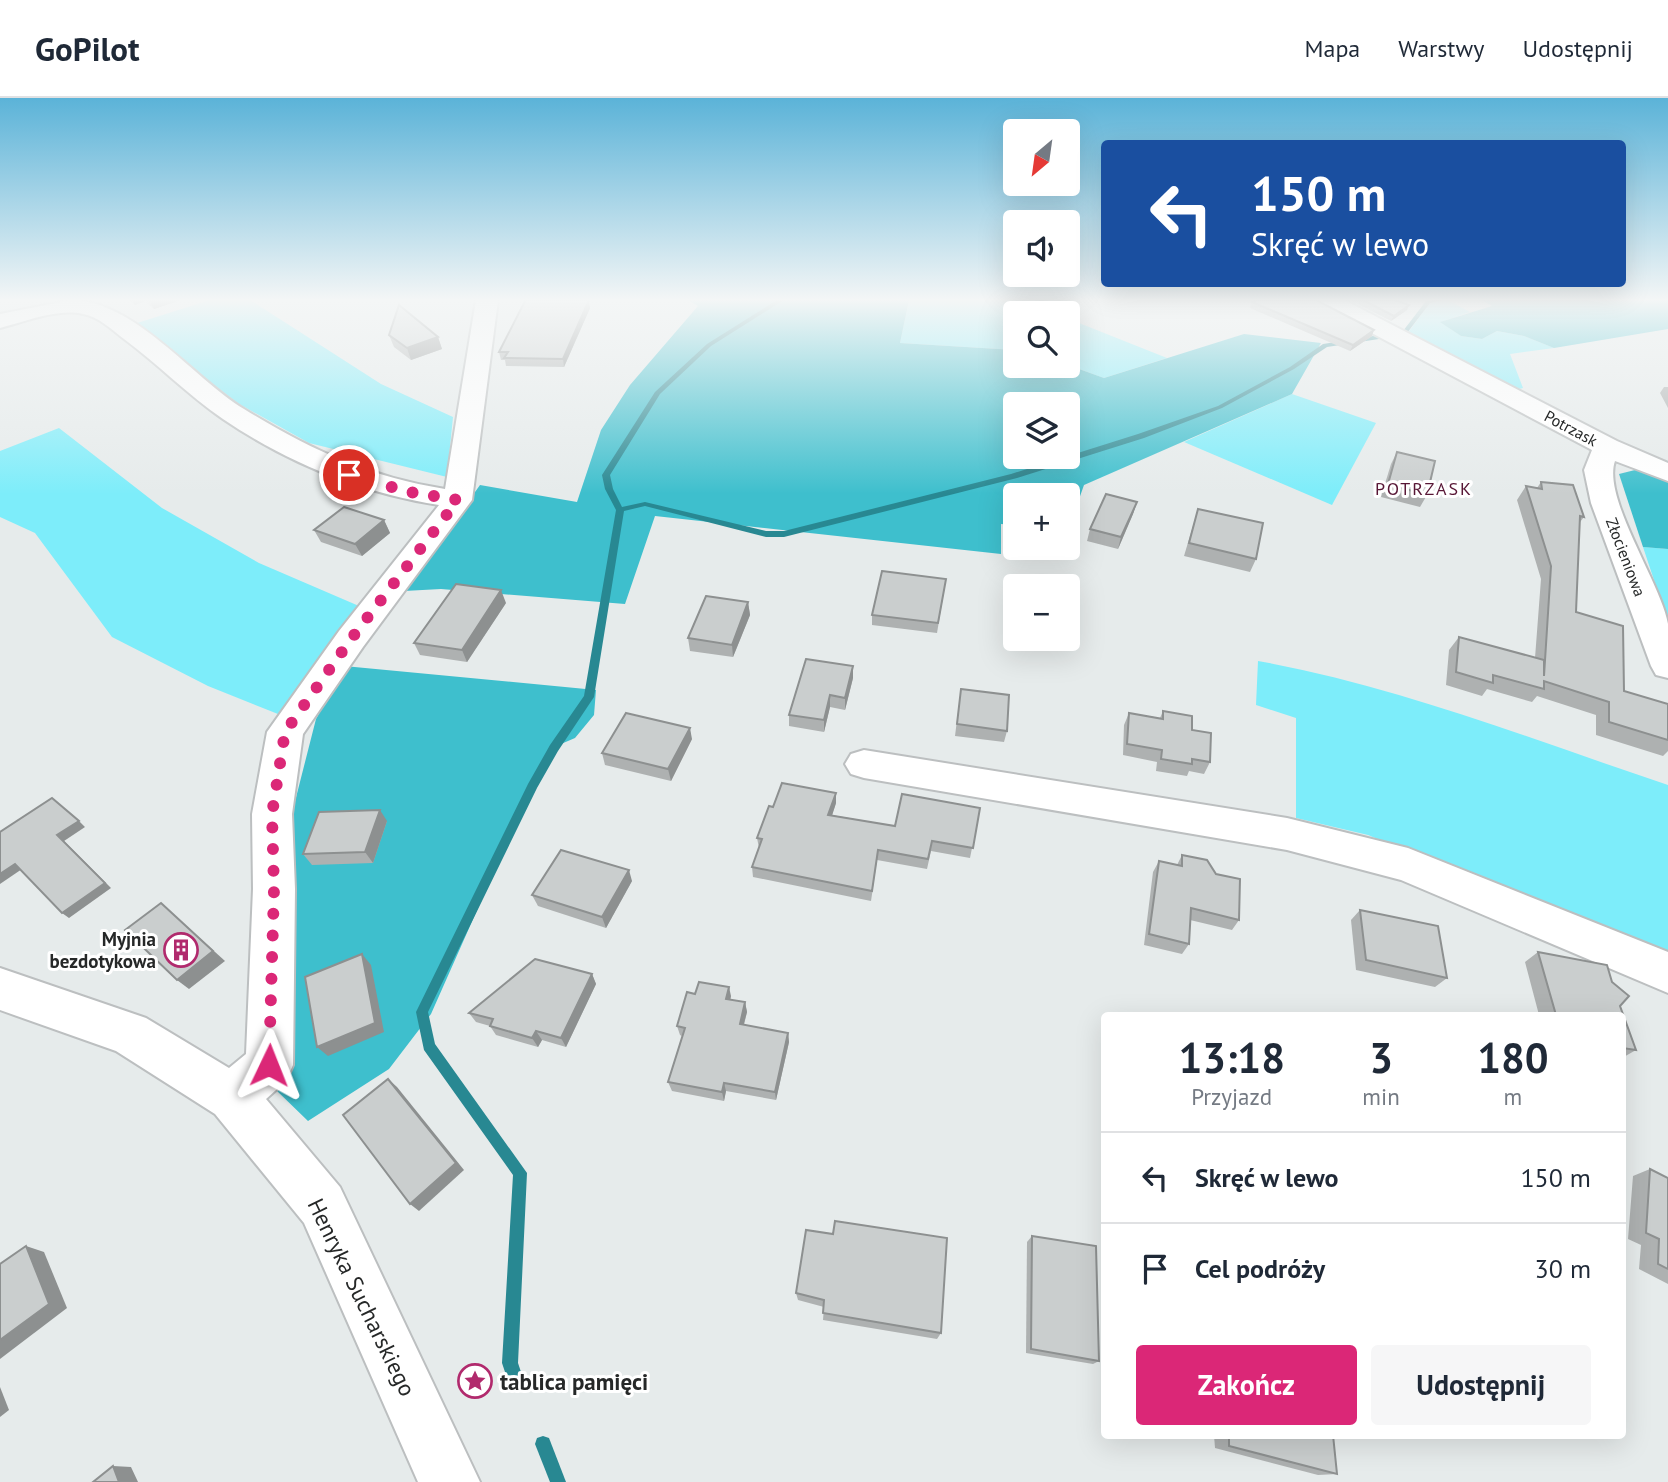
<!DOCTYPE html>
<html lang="pl">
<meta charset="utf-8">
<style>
:root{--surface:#fff;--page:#f6f6f7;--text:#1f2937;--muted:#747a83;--line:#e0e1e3;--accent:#db2777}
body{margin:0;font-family:"PT Sans",sans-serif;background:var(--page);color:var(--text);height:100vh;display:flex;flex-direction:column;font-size:26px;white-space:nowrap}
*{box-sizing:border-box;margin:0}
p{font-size:23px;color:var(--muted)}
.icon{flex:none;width:38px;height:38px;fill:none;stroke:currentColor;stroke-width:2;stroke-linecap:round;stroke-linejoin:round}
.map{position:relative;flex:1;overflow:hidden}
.side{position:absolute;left:1101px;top:914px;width:525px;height:427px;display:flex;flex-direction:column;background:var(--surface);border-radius:7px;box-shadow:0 7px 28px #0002}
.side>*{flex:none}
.hud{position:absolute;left:1101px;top:42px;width:525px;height:147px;border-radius:7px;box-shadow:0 7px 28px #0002;background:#1a4fa0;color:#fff;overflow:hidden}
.needle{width:46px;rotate:209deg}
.controls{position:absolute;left:1003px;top:21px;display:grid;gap:14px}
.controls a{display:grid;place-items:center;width:77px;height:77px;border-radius:7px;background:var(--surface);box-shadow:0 7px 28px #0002;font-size:35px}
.pin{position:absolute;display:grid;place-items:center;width:60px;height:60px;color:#fff;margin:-30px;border:4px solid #fff;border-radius:50%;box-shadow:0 2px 7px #0007}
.me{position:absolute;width:77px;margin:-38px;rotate:2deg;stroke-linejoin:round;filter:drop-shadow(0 0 5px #0008)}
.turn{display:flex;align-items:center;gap:24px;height:147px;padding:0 35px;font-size:32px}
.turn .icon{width:91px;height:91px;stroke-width:2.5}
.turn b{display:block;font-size:49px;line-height:60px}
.eta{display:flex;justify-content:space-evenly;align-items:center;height:119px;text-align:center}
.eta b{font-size:42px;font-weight:600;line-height:49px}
.primary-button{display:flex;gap:14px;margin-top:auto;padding:14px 35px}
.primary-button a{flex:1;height:80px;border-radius:7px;background:var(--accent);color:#fff;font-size:28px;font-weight:600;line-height:80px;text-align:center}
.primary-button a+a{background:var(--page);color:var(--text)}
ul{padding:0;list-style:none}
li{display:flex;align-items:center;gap:21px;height:91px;padding:0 35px;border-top:2px solid var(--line)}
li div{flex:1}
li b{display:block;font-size:26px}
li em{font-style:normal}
header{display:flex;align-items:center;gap:42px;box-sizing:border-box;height:98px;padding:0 35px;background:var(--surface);border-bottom:2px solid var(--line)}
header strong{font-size:33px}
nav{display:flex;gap:38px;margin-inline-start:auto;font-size:24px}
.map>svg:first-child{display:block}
.green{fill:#7dedfa}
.forest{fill:#3ebfcd;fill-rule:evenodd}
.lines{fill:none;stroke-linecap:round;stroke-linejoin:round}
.stream{fill:#288892;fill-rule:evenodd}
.minor-casing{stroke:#bcbfc0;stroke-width:4}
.minor{fill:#fff;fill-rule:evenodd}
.wall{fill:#aeb1b1}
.shaded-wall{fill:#8d9090}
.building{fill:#cacece;stroke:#8d9090;stroke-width:2}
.route{stroke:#db2777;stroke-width:12;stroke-dasharray:0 21.6}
.labels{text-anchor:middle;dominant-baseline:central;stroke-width:6;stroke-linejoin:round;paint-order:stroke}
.far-street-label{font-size:16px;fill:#262828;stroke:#fff}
.far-neighbourhood-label{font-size:18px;letter-spacing:2px;fill:#571635;stroke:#fff}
.poi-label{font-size:19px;font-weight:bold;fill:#262828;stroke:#fff;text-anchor:end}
.near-street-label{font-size:23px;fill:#262828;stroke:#fff}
.near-poi-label{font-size:23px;font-weight:bold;fill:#262828;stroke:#fff;text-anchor:start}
</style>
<header>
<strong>GoPilot</strong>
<nav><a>Mapa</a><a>Warstwy</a><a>Udostępnij</a></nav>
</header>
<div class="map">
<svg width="1668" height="1384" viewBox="0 0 1668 1384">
<rect width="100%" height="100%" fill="#e6ebeb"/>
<g class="green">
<path d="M 210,202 L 250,202 L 381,286 L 453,319 L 447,379 L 309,345 L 239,306 L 134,226 Z"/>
<path d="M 909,202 L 1076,202 L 1074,223 L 1167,260 L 1104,280 L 1068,267 L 1068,215 L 1015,215 L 1015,252 L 900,245 Z"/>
<path d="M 1442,202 L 1448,202 L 1470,214 L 1441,224 L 1461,238 L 1482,241 L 1497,233 L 1524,238 L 1554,250 L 1510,256 L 1523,290 L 1511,293 L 1407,236 L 1429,206 Z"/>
<path d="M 1292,296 L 1376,325 L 1332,407 L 1184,344 Z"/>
<path d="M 59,330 L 162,410 L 259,465 L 359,508 L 278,616 L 208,588 L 112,539 L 35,435 L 0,419 L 0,353 Z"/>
<path d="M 1643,449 L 1668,451 L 1668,524 Z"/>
<path d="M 1258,563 C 1398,588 1533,642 1668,687 L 1668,862 L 1368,737 L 1296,720 L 1296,620 L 1256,607 Z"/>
</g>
<g class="forest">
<path d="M 688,202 L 909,202 L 900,245 L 1015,252 L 1015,268 L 1068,267 L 1104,280 L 1244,236 L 1321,245 L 1292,296 L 1084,387 L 1068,432 L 1068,397 L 1015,397 L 1015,427 L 1001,426 L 1001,456 L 655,418 L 625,506 L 441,491 L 404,493 L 480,387 L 577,404 L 601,332 L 630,287 L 698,208 ZM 1015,306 L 1068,306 L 1068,359 L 1015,359 Z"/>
<path d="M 1482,202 L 1668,202 L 1668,231 L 1554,250 L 1524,238 L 1497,233 L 1482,241 L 1461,238 L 1440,224 L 1492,208 Z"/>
<path d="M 1639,371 L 1668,383 L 1668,451 L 1643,449 L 1619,376 Z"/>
<path d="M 344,568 L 596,592 L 594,617 L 575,640 L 561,646 L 517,722 L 431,916 L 389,971 L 308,1023 L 276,992 L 289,727 L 316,621 Z"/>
</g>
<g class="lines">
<g class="stream">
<path d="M 777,202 L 784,202 L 711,248 L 660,296 L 610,377 L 613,391 L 622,409 L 645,404 L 766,433 L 784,433 L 1011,376 L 1138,336 L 1218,308 L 1290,269 L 1323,246 L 1379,237 L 1382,239 L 1379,241 L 1327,249 L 1294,271 L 1222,310 L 1144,340 L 1017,380 L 784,439 L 766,439 L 645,408 L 624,413 L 594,599 L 558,653 L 537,690 L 428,914 L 435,946 L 527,1075 L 518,1265 L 524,1283 L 522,1289 L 516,1291 L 510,1289 L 502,1265 L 513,1077 L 424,952 L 416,914 L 528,686 L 550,647 L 584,598 L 616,412 L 605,391 L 602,377 L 655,294 L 707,246 Z"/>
<path d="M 1443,202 L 1430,205 L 1407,235 L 1403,235 L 1403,233 L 1426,203 Z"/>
<path d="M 543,1338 L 549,1340 L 566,1384 L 550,1384 L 535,1346 L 537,1340 Z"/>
</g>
<g class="minor-casing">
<g id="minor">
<path d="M 71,202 C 134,202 193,280 244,311 C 309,351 369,379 445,391 L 476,202 L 498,202 L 472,402 L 363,549 L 303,636 L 292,716 L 295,791 L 293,967 L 286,983 L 266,1001 L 340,1089 L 480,1384 L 418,1384 L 304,1125 L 215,1016 L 116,953 L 0,912 L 0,870 L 146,920 L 229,970 L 246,956 L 253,791 L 252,716 L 267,634 L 339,533 L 439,407 C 362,395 288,365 223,321 C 188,297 158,266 124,241 C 111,231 99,219 83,216 C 58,210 24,224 0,230 L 0,216 Z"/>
<path d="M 1316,202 L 1344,202 L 1617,343 L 1668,365 L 1668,383 L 1615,363 C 1602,400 1661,485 1668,526 C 1668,543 1668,563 1668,580 L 1656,577 L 1651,568 L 1591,405 L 1584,372 L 1592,352 L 1319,207 Z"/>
<path d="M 864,652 L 1287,720 L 1408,750 L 1668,854 L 1668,895 L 1401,782 L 1287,752 L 864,680 L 851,676 L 845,666 L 851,656 Z"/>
</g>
</g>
<use href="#minor" class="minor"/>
</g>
<g class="wall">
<path d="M 129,202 L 181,202 L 154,211 L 145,203 L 135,207 Z"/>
<path d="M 1350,202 L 1395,202 L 1409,207 L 1407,212 L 1391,223 Z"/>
<path d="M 1252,204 L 1372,238 L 1350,253 L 1250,210 Z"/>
<path d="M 590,210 L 564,269 L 506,268 L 505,262 L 501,262 L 499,254 Z"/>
<path d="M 389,237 L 438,239 L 442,251 L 411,262 L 394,249 Z"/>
<path d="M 1664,289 L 1668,289 L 1668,310 L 1660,295 Z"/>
<path d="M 1397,354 L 1427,397 L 1420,409 L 1381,399 L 1391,366 Z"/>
<path d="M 1541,384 L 1584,419 L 1580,424 L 1576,514 L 1624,593 L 1668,606 L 1668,653 L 1663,658 L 1596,637 L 1596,617 L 1537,598 L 1532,604 L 1487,591 L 1482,598 L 1446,587 L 1449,552 L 1459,539 L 1535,560 L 1541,481 L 1517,402 L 1526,388 L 1537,390 Z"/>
<path d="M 1137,404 L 1133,416 L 1118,451 L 1087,443 L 1090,431 Z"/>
<path d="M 1198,411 L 1256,461 L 1250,474 L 1184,458 Z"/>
<path d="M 384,422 L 390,435 L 362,458 L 321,444 L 314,432 Z"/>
<path d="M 946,481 L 937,535 L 872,527 L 872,517 Z"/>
<path d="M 748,504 L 750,517 L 733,559 L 690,553 L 688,540 Z"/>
<path d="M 506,505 L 467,564 L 420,557 L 414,545 Z"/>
<path d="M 853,580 L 845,612 L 830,609 L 824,634 L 789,628 L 789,617 Z"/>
<path d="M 961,591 L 1007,633 L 1004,644 L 955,638 Z"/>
<path d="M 1163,613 L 1192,632 L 1210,664 L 1204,676 L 1189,673 L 1187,678 L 1156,673 L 1157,664 L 1123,657 L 1124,627 L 1129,615 L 1160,620 Z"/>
<path d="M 692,641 L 671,683 L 605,667 L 602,655 Z"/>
<path d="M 836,705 L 832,717 L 895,728 L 980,710 L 970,760 L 931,753 L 927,771 L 877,762 L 871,803 L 753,779 L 752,769 L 759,750 L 757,740 L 773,709 Z"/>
<path d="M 387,723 L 373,765 L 312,767 L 303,756 Z"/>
<path d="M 1182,757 L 1239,822 L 1232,832 L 1190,822 L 1189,846 L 1182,856 L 1144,847 L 1153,774 L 1159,763 L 1177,767 Z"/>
<path d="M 632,783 L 606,830 L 538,808 L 532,797 Z"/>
<path d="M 1360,812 L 1447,880 L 1435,889 L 1356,872 L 1351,822 Z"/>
<path d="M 1538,854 L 1620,908 L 1636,952 L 1622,960 L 1622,917 L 1539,917 L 1525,864 Z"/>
<path d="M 592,876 L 596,886 L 566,949 L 542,942 L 538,949 L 496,937 L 490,928 L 476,924 L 469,915 Z"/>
<path d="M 731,898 L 730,902 L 745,904 L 747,914 L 744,927 L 788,935 L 789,944 L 776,1002 L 726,993 L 724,1003 L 672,993 L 668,984 L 682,938 L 680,937 L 677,928 Z"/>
<path d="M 1104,932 L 1104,1018 L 1102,936 Z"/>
<path d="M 1650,1071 L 1668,1080 L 1668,1186 L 1639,1171 L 1641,1147 L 1628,1141 L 1633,1078 Z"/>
<path d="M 833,1136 L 941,1235 L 937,1241 L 823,1222 L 824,1209 L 798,1202 L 796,1195 Z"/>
<path d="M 1032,1138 L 1099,1263 L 1093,1266 L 1026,1255 L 1027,1144 Z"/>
<path d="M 1214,1337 L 1333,1337 L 1337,1376 L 1318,1377 L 1215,1350 Z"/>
</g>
<g class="shaded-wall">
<path d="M 132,202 L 144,202 L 145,203 L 135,207 Z"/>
<path d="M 149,202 L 181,202 L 154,211 Z"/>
<path d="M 589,202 L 590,210 L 564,269 L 563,261 Z"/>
<path d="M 1409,207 L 1407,212 L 1391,223 L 1394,218 Z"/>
<path d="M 1374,232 L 1372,238 L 1350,253 L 1353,247 Z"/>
<path d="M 438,239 L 442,251 L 411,262 L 407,250 Z"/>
<path d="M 1137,404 L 1133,416 L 1118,451 L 1121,439 Z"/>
<path d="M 384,422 L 390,435 L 362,458 L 355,446 Z"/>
<path d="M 501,492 L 506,505 L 467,564 L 462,552 Z"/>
<path d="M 748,504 L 750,517 L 733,559 L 732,547 Z"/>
<path d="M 853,568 L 853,580 L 845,612 L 845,600 Z"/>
<path d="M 830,597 L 830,609 L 824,634 L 824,622 Z"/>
<path d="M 690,630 L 692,641 L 671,683 L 668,671 Z"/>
<path d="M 836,695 L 836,705 L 829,727 L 828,717 Z"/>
<path d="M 380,712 L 387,723 L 373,765 L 365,754 Z"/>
<path d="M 79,723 L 85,729 L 64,743 L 111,790 L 69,820 L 62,815 L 57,737 Z"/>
<path d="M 15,766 L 22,771 L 0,786 L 0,776 Z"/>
<path d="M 629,772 L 632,783 L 606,830 L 602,819 Z"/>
<path d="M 161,805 L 225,863 L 189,891 L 177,882 Z"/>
<path d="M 362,856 L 371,867 L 384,934 L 328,958 L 317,949 Z"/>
<path d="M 592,876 L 596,886 L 566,949 L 561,940 Z"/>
<path d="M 729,889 L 731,898 L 728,911 L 726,901 Z"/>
<path d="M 745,904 L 747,914 L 741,936 L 740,926 Z"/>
<path d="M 536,933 L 542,942 L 538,949 L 532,940 Z"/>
<path d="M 788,935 L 789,944 L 776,1002 L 775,994 Z"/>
<path d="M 388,981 L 397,989 L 464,1072 L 419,1113 L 410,1106 Z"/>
<path d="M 724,985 L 726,993 L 724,1003 L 722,994 Z"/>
<path d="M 26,1148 L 44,1154 L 67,1210 L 0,1261 L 0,1242 Z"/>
<path d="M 0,1289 L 9,1312 L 0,1319 Z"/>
<path d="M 113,1368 L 131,1369 L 138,1384 L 119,1384 Z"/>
</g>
<g class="building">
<path d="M 526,202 L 589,202 L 563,261 L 504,260 L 508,254 L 499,254 L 525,203 Z"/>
<path d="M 1257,202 L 1316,202 L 1374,232 L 1353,247 L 1252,204 Z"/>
<path d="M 1363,202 L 1395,202 L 1409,207 L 1394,218 Z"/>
<path d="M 399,207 L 438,239 L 407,250 L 389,237 Z"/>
<path d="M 1397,354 L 1435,363 L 1427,397 L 1388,386 Z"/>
<path d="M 1541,384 L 1573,387 L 1584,419 L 1580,418 L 1576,514 L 1623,528 L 1624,593 L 1668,606 L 1668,642 L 1609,624 L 1609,604 L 1544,583 L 1544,591 L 1493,577 L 1493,585 L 1456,574 L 1459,539 L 1544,562 L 1544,578 L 1551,468 L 1526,388 L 1542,391 Z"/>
<path d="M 1106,396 L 1137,404 L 1121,439 L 1090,431 Z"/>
<path d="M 344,409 L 384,422 L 355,446 L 314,432 Z"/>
<path d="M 1198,411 L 1263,425 L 1256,461 L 1189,445 Z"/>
<path d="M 882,473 L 946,481 L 938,525 L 872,517 Z"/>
<path d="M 456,486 L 501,492 L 462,552 L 414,545 Z"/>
<path d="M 706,498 L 748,504 L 732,547 L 688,540 Z"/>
<path d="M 806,561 L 853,568 L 845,600 L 830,597 L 824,622 L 789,617 Z"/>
<path d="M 961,591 L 1009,597 L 1007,633 L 957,626 Z"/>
<path d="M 1163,613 L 1192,618 L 1192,632 L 1211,635 L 1210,664 L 1192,661 L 1192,666 L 1161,661 L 1162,652 L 1127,646 L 1129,615 L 1163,621 Z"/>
<path d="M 626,615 L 690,630 L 668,671 L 602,655 Z"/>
<path d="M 782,685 L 836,695 L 828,717 L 895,728 L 902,696 L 980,710 L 973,750 L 932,743 L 928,761 L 878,752 L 872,793 L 752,769 L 762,741 L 757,740 L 769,708 L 773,709 Z"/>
<path d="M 52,700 L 79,723 L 57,737 L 105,785 L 62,815 L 15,766 L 0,776 L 0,734 Z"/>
<path d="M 380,712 L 365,754 L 303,756 L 319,714 Z"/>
<path d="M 561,752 L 629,772 L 602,819 L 532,797 Z"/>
<path d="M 1182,757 L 1207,762 L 1216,776 L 1240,781 L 1239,822 L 1191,810 L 1189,846 L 1149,836 L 1159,763 L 1182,768 Z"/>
<path d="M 161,805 L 213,853 L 177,882 L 125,832 Z"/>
<path d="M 1360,812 L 1438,828 L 1447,880 L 1366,862 Z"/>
<path d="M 1538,854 L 1607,867 L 1612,884 L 1629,898 L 1620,908 L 1636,952 L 1622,950 L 1622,917 L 1556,917 Z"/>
<path d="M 362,856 L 375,925 L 317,949 L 305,879 Z"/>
<path d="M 535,861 L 592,876 L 561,940 L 536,933 L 532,940 L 490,928 L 493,921 L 469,915 Z"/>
<path d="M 699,884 L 729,889 L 726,901 L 745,904 L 740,926 L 788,935 L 775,994 L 724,985 L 722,994 L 668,984 L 685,930 L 677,928 L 687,894 L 695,896 Z"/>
<path d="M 388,981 L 456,1065 L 410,1106 L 343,1017 Z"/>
<path d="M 1650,1071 L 1668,1080 L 1668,1171 L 1658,1166 L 1659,1141 L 1646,1135 Z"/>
<path d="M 835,1123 L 947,1140 L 941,1235 L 823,1215 L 824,1202 L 796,1195 L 806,1132 L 833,1136 Z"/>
<path d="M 1032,1138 L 1096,1148 L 1099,1263 L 1031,1251 Z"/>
<path d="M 26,1148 L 49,1206 L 0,1242 L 0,1166 Z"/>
<path d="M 1229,1337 L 1333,1337 L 1337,1376 L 1229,1348 Z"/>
<path d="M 113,1368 L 119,1384 L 93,1384 Z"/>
</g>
<linearGradient id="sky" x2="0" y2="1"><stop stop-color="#5bb3d8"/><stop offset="0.51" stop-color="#f4f6f6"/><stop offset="1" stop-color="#f4f6f6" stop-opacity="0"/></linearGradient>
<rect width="1668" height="396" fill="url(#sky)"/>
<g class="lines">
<path class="route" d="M 269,967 L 274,791 L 272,716 L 285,634 L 351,541 L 458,402 L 409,394 L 349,377"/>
</g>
<defs>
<g id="building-ring" transform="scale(1.75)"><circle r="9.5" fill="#fff" stroke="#b12a6d" stroke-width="1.5"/><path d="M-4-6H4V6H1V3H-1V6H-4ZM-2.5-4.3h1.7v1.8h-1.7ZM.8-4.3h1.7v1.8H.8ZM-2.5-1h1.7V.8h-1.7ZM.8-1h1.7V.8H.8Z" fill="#b12a6d"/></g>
<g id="sight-ring" transform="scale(1.75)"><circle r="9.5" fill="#fff" stroke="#b12a6d" stroke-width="1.5"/><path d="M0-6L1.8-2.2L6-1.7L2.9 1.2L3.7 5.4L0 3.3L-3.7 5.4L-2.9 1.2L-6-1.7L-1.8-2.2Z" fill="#b12a6d"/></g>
</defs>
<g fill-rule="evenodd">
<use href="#building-ring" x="181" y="852"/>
<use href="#sight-ring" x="475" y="1283"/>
</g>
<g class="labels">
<g class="far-street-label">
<text transform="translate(1571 330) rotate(28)">Potrzask</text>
<text transform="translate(1626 459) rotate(69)">Złocieniowa</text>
</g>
<g class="far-neighbourhood-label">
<text x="1424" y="390">POTRZASK</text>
</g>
<g class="poi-label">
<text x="156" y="841">Myjnia<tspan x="156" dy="22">bezdotykowa</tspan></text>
</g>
<g class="near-street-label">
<text transform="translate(362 1199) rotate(64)">Henryka Sucharskiego</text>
</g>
<g class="near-poi-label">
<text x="500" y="1283">tablica pamięci</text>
</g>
</g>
</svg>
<div class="controls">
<a><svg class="needle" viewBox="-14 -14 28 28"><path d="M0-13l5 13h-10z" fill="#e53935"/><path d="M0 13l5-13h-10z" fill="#747a83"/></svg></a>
<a><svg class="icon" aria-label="sound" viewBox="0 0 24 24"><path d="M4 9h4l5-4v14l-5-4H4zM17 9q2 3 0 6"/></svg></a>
<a><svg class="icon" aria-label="search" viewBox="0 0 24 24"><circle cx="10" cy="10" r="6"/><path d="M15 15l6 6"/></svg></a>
<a><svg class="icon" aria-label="layers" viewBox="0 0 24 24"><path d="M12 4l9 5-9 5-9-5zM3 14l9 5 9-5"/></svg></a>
<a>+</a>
<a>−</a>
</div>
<div class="pin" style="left:349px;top:377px;background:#d93025"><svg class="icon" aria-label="arrive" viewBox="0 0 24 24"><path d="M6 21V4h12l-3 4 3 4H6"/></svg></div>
<svg class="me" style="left:269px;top:967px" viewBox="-20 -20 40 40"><path d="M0-17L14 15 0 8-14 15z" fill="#db2777" stroke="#fff" stroke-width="4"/></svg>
<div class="hud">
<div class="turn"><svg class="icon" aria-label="left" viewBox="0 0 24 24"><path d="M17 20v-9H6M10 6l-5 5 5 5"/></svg><div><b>150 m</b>Skręć w lewo</div></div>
</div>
<section class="side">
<div class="eta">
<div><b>13:18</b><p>Przyjazd</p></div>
<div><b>3</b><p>min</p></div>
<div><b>180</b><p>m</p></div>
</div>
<ul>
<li><svg class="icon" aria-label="left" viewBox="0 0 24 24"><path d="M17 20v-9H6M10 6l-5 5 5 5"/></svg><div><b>Skręć w lewo</b></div><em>150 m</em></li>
<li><svg class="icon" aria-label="arrive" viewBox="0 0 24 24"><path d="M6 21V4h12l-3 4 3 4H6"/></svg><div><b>Cel podróży</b></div><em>30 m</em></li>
</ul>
<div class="primary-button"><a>Zakończ</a><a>Udostępnij</a></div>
</section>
</div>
